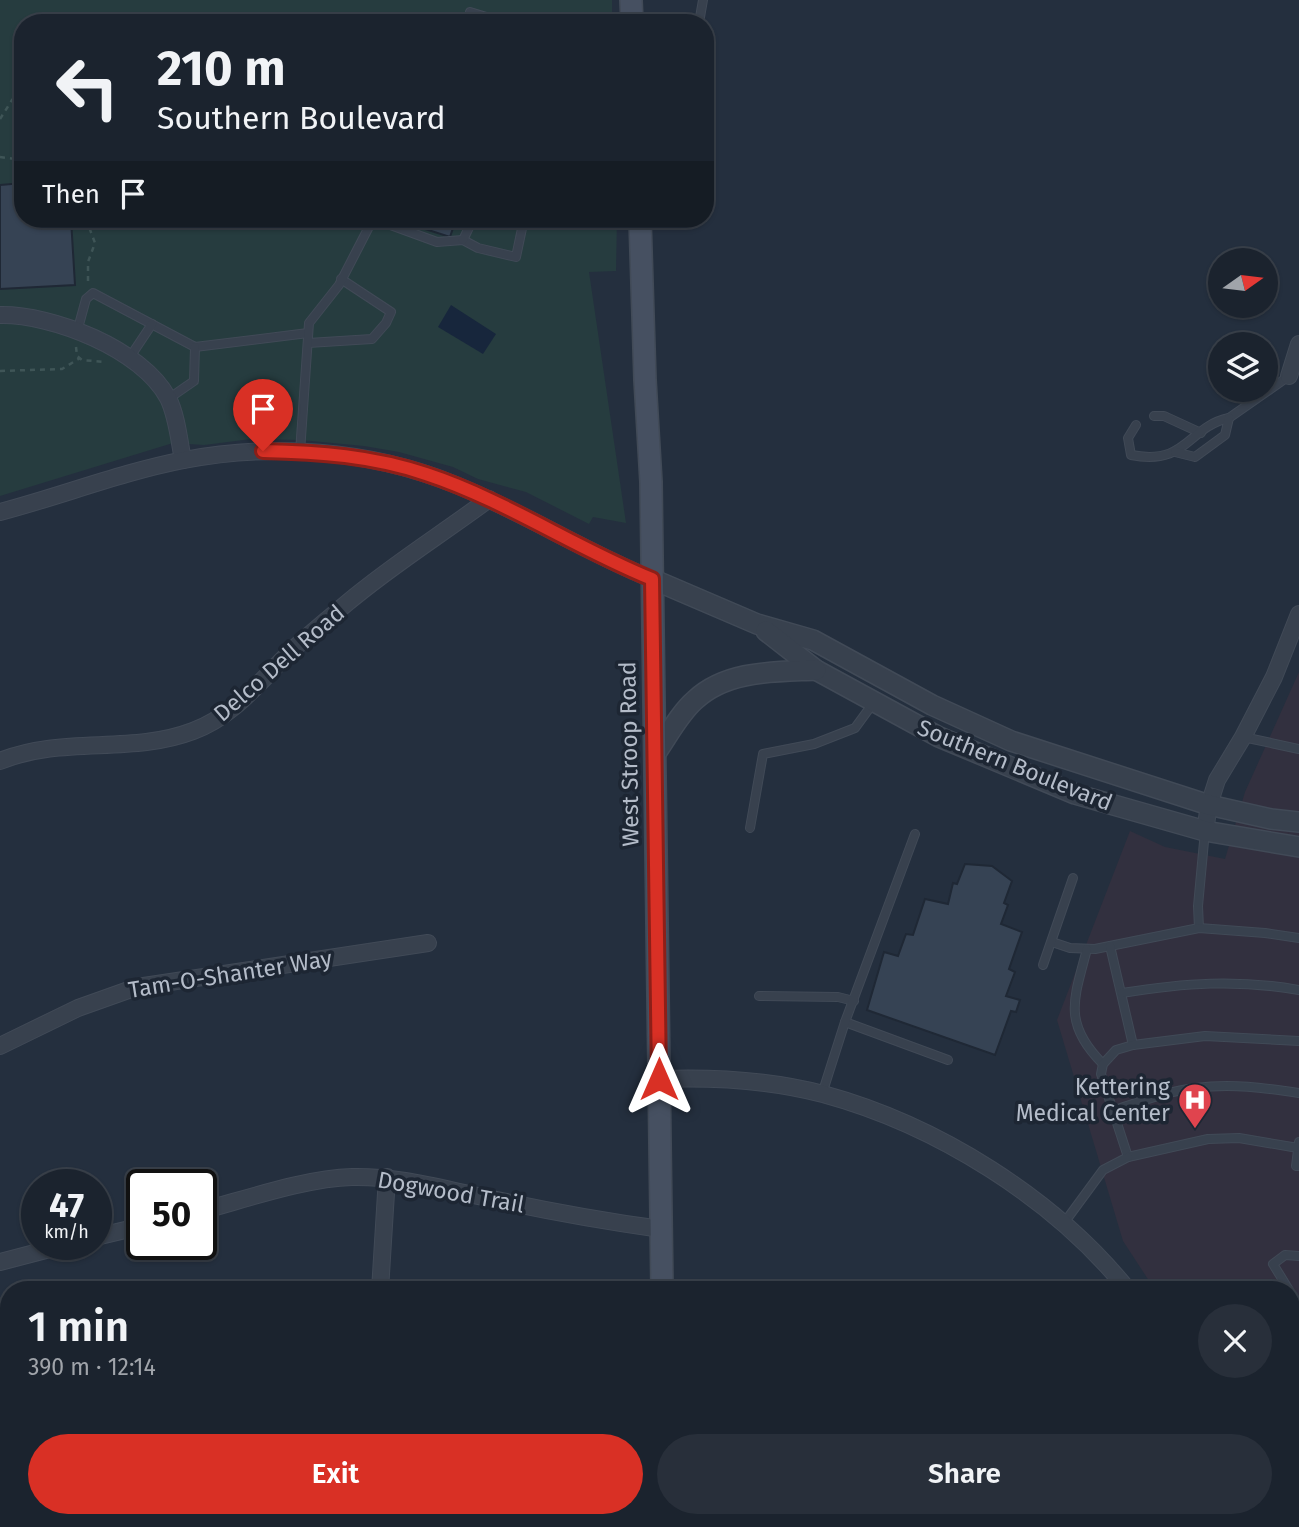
<!DOCTYPE html>
<meta charset="utf-8">
<style>
:root{--surface:#1b232e;--page:#282f3a;--text:#f1f3f6;--muted:#a0a4aa;--line:#39404a;--accent:#d93025}
body{margin:0;font-family:"Fira Sans",sans-serif;background:var(--page);color:var(--text);height:100vh;display:flex;flex-direction:column;font-size:26px;white-space:nowrap}
*{box-sizing:border-box;margin:0}
p{font-size:23px;color:var(--muted)}
.icon{flex:none;width:38px;height:38px;fill:none;stroke:currentColor;stroke-width:2;stroke-linecap:round;stroke-linejoin:round}
.map{position:relative;flex:1;overflow:hidden}
.drawer{position:absolute;left:0px;top:1281px;width:1300px;height:247px;display:flex;flex-direction:column;background:var(--surface);border-radius:28px 28px 0 0;box-shadow:0 2px 5px #0004,0 0 0 2px var(--line)}
.drawer>*{flex:none}
.guide{position:absolute;left:14px;top:14px;width:700px;height:214px;border-radius:28px;box-shadow:0 2px 5px #0004,0 0 0 2px var(--line);background:#1b232e;color:var(--text);overflow:hidden}
.needle{width:46px;rotate:76deg}
.tools{position:absolute;left:1208px;top:248px;display:grid;gap:14px}
.tools a{display:grid;place-items:center;width:70px;height:70px;border-radius:50%;background:var(--surface);box-shadow:0 2px 5px #0004,0 0 0 2px var(--line);font-size:35px}
.speed{position:absolute;left:21px;top:1169px;display:flex;gap:14px;font-size:35px;font-weight:700;text-align:center}
.speed>*{display:grid;place-content:center;width:91px;height:91px;border-radius:50%;background:var(--surface);box-shadow:0 2px 5px #0004,0 0 0 2px var(--line);line-height:1}
.speed small{font-size:18px;font-weight:400}
.speed .limit{border:4px solid #111;border-radius:10px;background:#fff;color:#111}
.pin{position:absolute;display:grid;place-items:center;width:60px;height:60px;color:#fff;margin:-72px -30px;border-radius:50% 50% 50% 0;rotate:-45deg;box-shadow:0 0 7px #0007}
.pin .icon{rotate:45deg}
.me{position:absolute;width:77px;margin:-38px;rotate:0deg;stroke-linejoin:round;filter:drop-shadow(0 0 5px #0008)}
.turn{display:flex;align-items:center;gap:24px;height:147px;padding:0 28px;font-size:32px}
.turn .icon{width:91px;height:91px;stroke-width:2.5}
.turn b{display:block;font-size:49px;line-height:60px}
.then{display:flex;align-items:center;height:66px;padding:0 28px;background:#0003;gap:14px;font-size:26px}
.round{display:grid;place-items:center;flex:none;width:74px;height:74px;border-radius:37px;background:var(--page)}
.head{display:flex;align-items:center;justify-content:space-between;height:119px;padding:0 28px}
h1{font-size:42px;font-weight:600;line-height:52px}
.cta{display:flex;gap:14px;margin-top:auto;padding:14px 28px}
.cta a{flex:1;height:80px;border-radius:42px;background:var(--accent);color:#fff;font-size:28px;font-weight:600;line-height:80px;text-align:center}
.cta a+a{background:var(--page);color:var(--text)}
.map>svg:first-child{display:block}
.medical{fill:#32303f}
.green{fill:#263c3f}
.water{fill:#17263c}
.building{fill:#364354;stroke:#1f2835;stroke-width:2}
.lines{fill:none;stroke-linecap:round;stroke-linejoin:round}
.service-casing{stroke:#414a57;stroke-width:10}
.minor-casing{stroke:#414a57;stroke-width:18}
.tertiary-casing{stroke:#414a57;stroke-width:22}
.secondary-casing{stroke:#414a57;stroke-width:24}
.path{stroke:#3f5557;stroke-width:2.5;stroke-dasharray:5 5;stroke-linecap:butt}
.service{stroke:#38414e;stroke-width:8}
.minor{stroke:#38414e;stroke-width:16}
.tertiary{stroke:#38414e;stroke-width:19}
.secondary{stroke:#465061;stroke-width:21}
.route-casing{stroke:#8d1f18;stroke-width:18}
.route{stroke:#d93025;stroke-width:12}
.labels{text-anchor:middle;dominant-baseline:central;stroke-width:7;stroke-linejoin:round;paint-order:stroke}
.street-label{font-size:23px;fill:#b4bcc9;stroke:#1d2633}
.poi-label{font-size:23px;fill:#b4bcc9;stroke:#1d2633;text-anchor:end}
</style>
<div class="map">
<svg width="1299" height="1527" viewBox="0 0 1299 1527">
<rect width="100%" height="100%" fill="#242f3e"/>
<path class="medical" d="M 1299,672 L 1299,1452 L 1292,1450 L 1292,1290 L 1155,1290 L 1123,1241 L 1057,1020 L 1130,831 L 1165,847 L 1225,859 L 1245,792 Z"/>
<path class="green" d="M 0,0 L 612,0 L 612,23 L 23,23 L 23,219 L 617,219 L 616,271 L 589,272 L 626,523 L 593,517 L 589,524 L 526,492 L 478,479 L 453,467 L 399,452 L 364,446 L 301,440 L 251,439 L 204,445 L 173,443 L 0,496 Z"/>
<path class="water" d="M 451,305 L 496,334 L 483,354 L 438,327 Z"/>
<g class="building">
<path d="M 23,183 L 23,219 L 71,219 L 75,285 L 0,289 L 0,185 Z"/>
<path d="M 394,219 L 456,219 L 450,237 Z"/>
<path d="M 965,864 L 992,866 L 1012,881 L 1004,903 L 1008,905 L 1001,924 L 1022,932 L 1009,969 L 1015,972 L 1006,996 L 1020,1000 L 1016,1012 L 1011,1011 L 995,1055 L 867,1010 L 884,952 L 898,956 L 906,934 L 913,935 L 925,899 L 948,904 L 953,883 L 957,884 Z"/>
</g>
<g class="lines">
<g class="service-casing">
<g id="service">
<path d="M 470,12 L 506,23"/>
<path d="M 699,23 L 703,0"/>
<path d="M 374,219 L 437,242 L 463,240 L 478,248 L 516,257 L 524,219"/>
<path d="M 463,240 L 473,219"/>
<path d="M 77,332 L 86,299 L 93,293 L 195,347 L 308,333"/>
<path d="M 308,343 L 372,339 L 386,323 L 391,312 L 341,279"/>
<path d="M 130,357 L 152,324"/>
<path d="M 168,399 L 194,381 L 195,347"/>
<path d="M 1154,416 L 1164,416 L 1201,433"/>
<path d="M 1136,425 L 1128,438 L 1131,455 C 1188,466 1187,427 1229,418 L 1289,376"/>
<path d="M 300,452 L 309,323 L 339,285 L 373,219"/>
<path d="M 1175,452 L 1195,457 L 1225,435 L 1229,418"/>
<path d="M 1243,737 L 1299,749"/>
<path d="M 750,828 L 763,754 L 814,744 L 855,728 L 874,702"/>
<path d="M 1199,928 L 1198,906 L 1205,831"/>
<path d="M 1052,942 L 1070,948 L 1095,949 L 1199,928 L 1265,933 L 1299,938"/>
<path d="M 1110,946 L 1133,1045"/>
<path d="M 1087,949 C 1074,999 1062,1023 1103,1064"/>
<path d="M 1043,965 L 1073,878"/>
<path d="M 1122,993 C 1184,983 1237,979 1299,990"/>
<path d="M 759,996 L 838,997 L 854,1001"/>
<path d="M 845,1022 L 948,1060"/>
<path d="M 822,1094 L 845,1022 L 915,834"/>
<path d="M 1112,1111 C 1140,1102 1167,1091 1196,1088 C 1231,1083 1265,1088 1299,1093"/>
<path d="M 1299,1142 L 1296,1166 L 1299,1166"/>
<path d="M 1298,1148 L 1239,1138 L 1208,1139 L 1128,1157 L 1101,1074 L 1103,1064 L 1116,1050 L 1133,1045 L 1205,1036 L 1299,1041"/>
<path d="M 1064,1223 L 1103,1170 L 1128,1157"/>
<path d="M 1289,1290 L 1273,1264 L 1285,1255 L 1299,1256"/>
<path d="M 1292,1295 L 1299,1307"/>
</g>
</g>
<g class="minor-casing">
<g id="minor">
<path d="M 0,315 C 52,314 142,349 168,398 C 177,416 179,440 183,460"/>
<path d="M 1289,376 L 1299,344"/>
<path d="M 0,512 C 61,496 122,472 184,460 C 272,443 368,450 451,483 C 520,510 583,551 652,579"/>
<path d="M 0,761 C 64,735 130,755 193,731 C 231,717 255,687 283,659 C 303,639 326,621 347,603 C 392,565 442,534 489,499"/>
<path d="M 1205,831 L 1209,805 L 1217,780 L 1243,737 L 1274,677 L 1299,614"/>
<path d="M 0,1046 L 78,1008 L 137,987 L 428,943"/>
<path d="M 659,1079 C 714,1077 770,1080 823,1094 C 937,1125 1054,1198 1128,1290"/>
<path d="M 201,1211 C 246,1199 307,1178 352,1177 C 398,1176 439,1188 483,1197 C 542,1210 602,1221 661,1229"/>
<path d="M 96,1237 L 142,1226"/>
<path d="M 0,1262 L 69,1244"/>
<path d="M 380,1290 L 387,1177"/>
<path d="M 1292,1496 L 1299,1500"/>
<path d="M 535,1519 L 567,1527"/>
<path d="M 424,1527 L 430,1519"/>
</g>
</g>
<g class="tertiary-casing">
<g id="tertiary">
<path d="M 652,579 L 757,624 L 813,640 L 932,705 L 1011,741 L 1209,805 L 1271,819 L 1299,822"/>
<path d="M 766,631 L 816,670 L 939,737 L 1075,794 L 1205,831 L 1299,847"/>
<path d="M 656,753 C 668,736 679,714 695,700 C 727,670 775,672 816,670"/>
</g>
</g>
<g class="secondary-casing">
<g id="secondary">
<path d="M 631,0 L 632,23"/>
<path d="M 640,219 L 645,380 L 651,482 L 662,1290"/>
<path d="M 662,1519 L 662,1527"/>
</g>
</g>
<g class="path">
<path d="M 0,119 L 12,100 L 22,90"/>
<path d="M 0,157 L 23,160"/>
<path d="M 86,219 L 95,243 L 88,262 L 88,282"/>
<path d="M 76,347 L 77,356 L 82,360 L 105,362"/>
<path d="M 0,371 L 62,369 L 80,358"/>
</g>
<use href="#service" class="service"/>
<use href="#minor" class="minor"/>
<use href="#tertiary" class="tertiary"/>
<use href="#secondary" class="secondary"/>
</g>
<g class="lines">
<g class="route-casing">
<path id="route" d="M 263,451 C 318,452 373,456 426,474 C 505,500 575,548 652,579 L 659,1079"/>
</g>
<use href="#route" class="route"/>
</g>
<defs>
<g id="hospital-pin" transform="scale(1.75)"><path d="M0 17L-7.5 6A9.5 9.5 0 1 1 7.5 6Z" fill="#e0444e" stroke="#1d2633"/><path d="M-5-5h3v3.5h4V-5h3V5h-3V1.5h-4V5h-3Z" fill="#fff"/></g>
</defs>
<g fill-rule="evenodd">
<use href="#hospital-pin" x="1195" y="1100"/>
</g>
<g class="labels">
<g class="street-label">
<text transform="translate(279 663) rotate(-41)">Delco Dell Road</text>
<text transform="translate(629 754) rotate(-91)">West Stroop Road</text>
<text transform="translate(1015 765) rotate(22)">Southern Boulevard</text>
<text transform="translate(230 974) rotate(-9)">Tam-O-Shanter Way</text>
<text transform="translate(451 1192) rotate(10)">Dogwood Trail</text>
</g>
<g class="poi-label">
<text x="1170" y="1087">Kettering<tspan x="1170" dy="26">Medical Center</tspan></text>
</g>
</g>
</svg>
<div class="tools">
<a><svg class="needle" viewBox="-14 -14 28 28"><path d="M0-13l5 13h-10z" fill="#e53935"/><path d="M0 13l5-13h-10z" fill="#a0a4aa"/></svg></a>
<a><svg class="icon" aria-label="layers" viewBox="0 0 24 24"><path d="M12 4l9 5-9 5-9-5zM3 14l9 5 9-5"/></svg></a>
</div>
<div class="speed"><div>47<small>km/h</small></div><div class="limit">50</div></div>
<div class="pin" style="left:263px;top:451px;background:#d93025"><svg class="icon" aria-label="arrive" viewBox="0 0 24 24"><path d="M6 21V4h12l-3 4 3 4H6"/></svg></div>
<svg class="me" style="left:659px;top:1079px" viewBox="-20 -20 40 40"><path d="M0-17L14 15 0 8-14 15z" fill="#d93025" stroke="#fff" stroke-width="4"/></svg>
<div class="guide">
<div class="turn"><svg class="icon" aria-label="left" viewBox="0 0 24 24"><path d="M17 20v-9H6M10 6l-5 5 5 5"/></svg><div><b>210 m</b>Southern Boulevard</div></div>
<div class="then">Then<svg class="icon" aria-label="arrive" viewBox="0 0 24 24"><path d="M6 21V4h12l-3 4 3 4H6"/></svg></div>
</div>
<section class="drawer">
<div class="head"><div><h1>1 min</h1><p>390 m · 12:14</p></div><a class="round"><svg class="icon" aria-label="close" viewBox="0 0 24 24"><path d="M6 6l12 12M18 6L6 18"/></svg></a></div>
<div class="cta"><a>Exit</a><a>Share</a></div>
</section>
</div>
